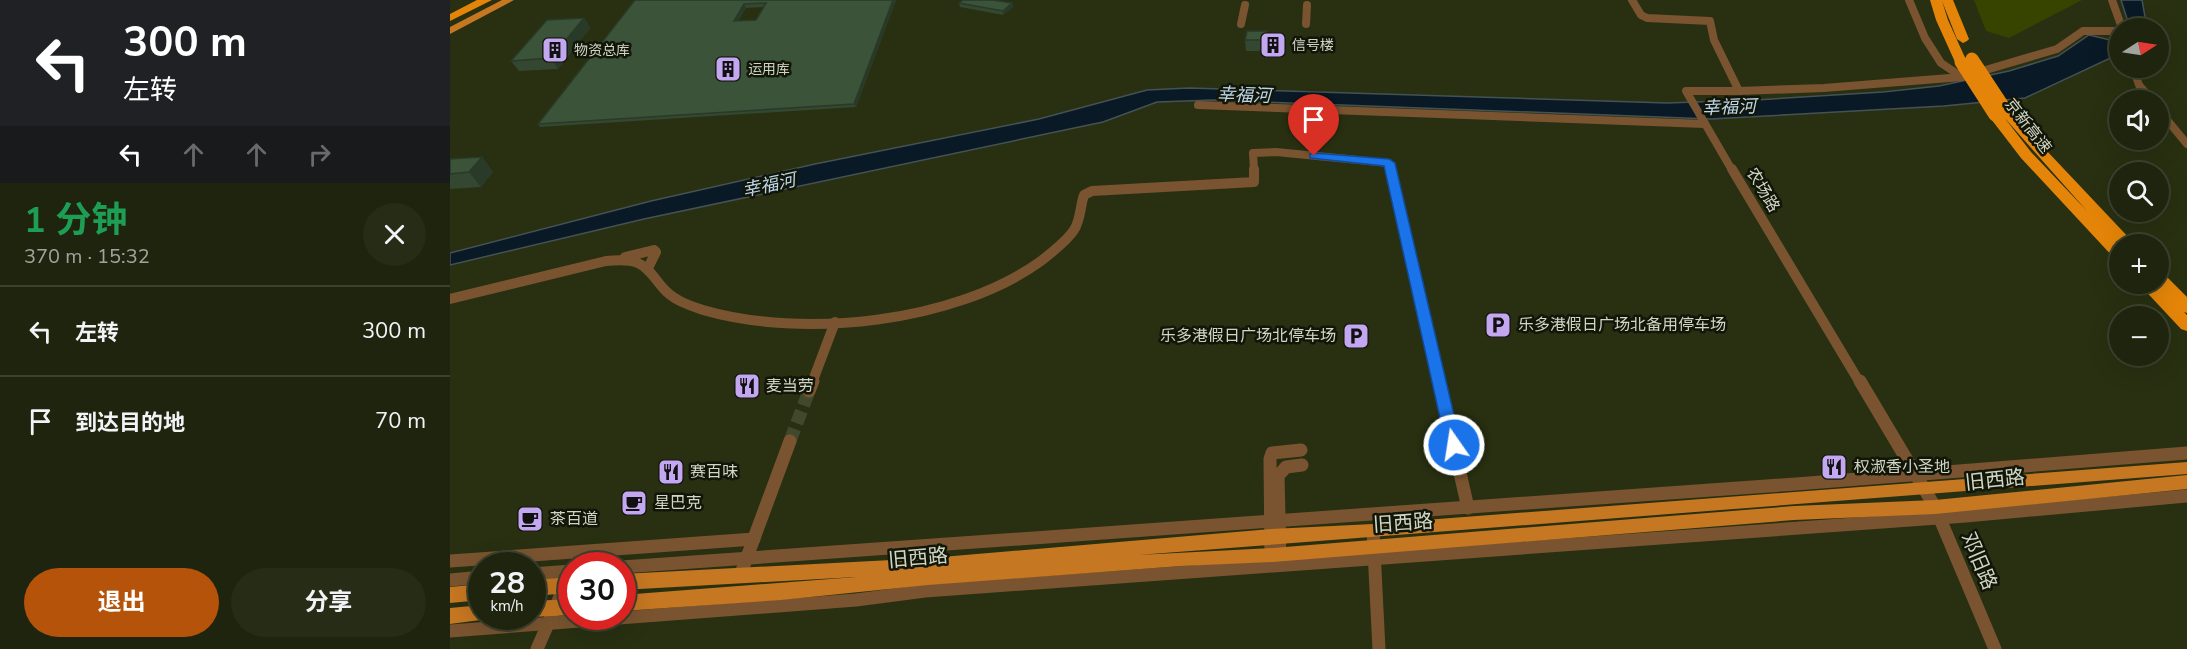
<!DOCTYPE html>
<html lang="zh">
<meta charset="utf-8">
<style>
:root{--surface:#1e240d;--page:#262c16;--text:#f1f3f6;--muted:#a1a49d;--line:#3c412e;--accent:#b45309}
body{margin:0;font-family:"Nunito Sans","Noto Sans SC",sans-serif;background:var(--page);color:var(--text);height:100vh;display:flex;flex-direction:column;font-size:22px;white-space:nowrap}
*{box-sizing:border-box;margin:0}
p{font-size:20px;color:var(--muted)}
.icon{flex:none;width:33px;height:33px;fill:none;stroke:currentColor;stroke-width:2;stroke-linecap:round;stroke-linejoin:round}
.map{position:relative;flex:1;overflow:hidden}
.drawer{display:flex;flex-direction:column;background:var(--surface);width:450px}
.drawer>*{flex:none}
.top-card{background:#202124;color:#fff;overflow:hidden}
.needle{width:39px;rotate:78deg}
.tools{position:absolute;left:1659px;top:18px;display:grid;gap:12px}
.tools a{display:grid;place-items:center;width:60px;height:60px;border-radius:50%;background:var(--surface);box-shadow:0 6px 24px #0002,0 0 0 2px var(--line);font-size:30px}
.speed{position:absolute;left:18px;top:552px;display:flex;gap:12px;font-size:30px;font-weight:700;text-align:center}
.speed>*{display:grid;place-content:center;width:78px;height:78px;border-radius:50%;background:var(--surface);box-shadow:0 6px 24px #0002,0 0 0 2px var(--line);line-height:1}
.speed small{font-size:15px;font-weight:400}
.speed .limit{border:9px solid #d22;background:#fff;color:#111}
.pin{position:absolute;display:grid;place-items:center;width:51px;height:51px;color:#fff;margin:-62px -26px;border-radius:50% 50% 50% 0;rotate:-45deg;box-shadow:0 0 6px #0007}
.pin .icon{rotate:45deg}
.me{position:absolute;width:66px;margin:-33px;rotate:347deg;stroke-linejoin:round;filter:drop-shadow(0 0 4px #0008)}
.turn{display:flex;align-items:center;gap:21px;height:126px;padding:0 24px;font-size:27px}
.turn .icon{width:78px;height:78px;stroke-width:2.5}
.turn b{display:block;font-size:42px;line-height:51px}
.lanes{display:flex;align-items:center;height:57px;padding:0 24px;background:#0003;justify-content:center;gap:30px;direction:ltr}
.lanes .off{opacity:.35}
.round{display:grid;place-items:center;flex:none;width:63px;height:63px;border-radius:32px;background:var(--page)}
.headline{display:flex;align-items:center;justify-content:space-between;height:102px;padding:0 24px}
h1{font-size:36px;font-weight:700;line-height:45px;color:#1e9e55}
.button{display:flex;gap:12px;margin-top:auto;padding:12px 24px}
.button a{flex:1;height:69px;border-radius:36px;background:var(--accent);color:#fff;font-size:24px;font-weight:700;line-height:69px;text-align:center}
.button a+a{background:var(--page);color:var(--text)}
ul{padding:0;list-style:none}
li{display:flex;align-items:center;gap:18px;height:90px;padding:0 24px;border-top:2px solid var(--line)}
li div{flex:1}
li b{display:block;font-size:22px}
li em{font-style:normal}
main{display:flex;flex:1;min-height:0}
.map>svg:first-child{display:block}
.green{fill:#364400}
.water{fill:#091925;stroke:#455255;stroke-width:1.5}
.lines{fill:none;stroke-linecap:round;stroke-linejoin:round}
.minor-tunnel{stroke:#41492c;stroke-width:13;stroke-dasharray:13 6;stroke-linecap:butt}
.minor-far2{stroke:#7a5430;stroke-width:8}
.minor-far1{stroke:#7a5430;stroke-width:10}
.minor{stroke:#7a5430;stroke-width:13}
.major{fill:#c67721;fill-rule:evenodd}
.highway{fill:#e48509;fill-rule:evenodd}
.highway-bridge{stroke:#e48509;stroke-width:13}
.wall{fill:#334731;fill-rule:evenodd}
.shaded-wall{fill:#293a28}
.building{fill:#3b5339;stroke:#293a28;stroke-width:1.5;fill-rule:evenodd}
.route{fill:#1a73e8;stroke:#114b97;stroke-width:1.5}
.labels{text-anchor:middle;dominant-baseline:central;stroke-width:5;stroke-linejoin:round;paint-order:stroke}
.far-poi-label{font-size:14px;fill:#d0d6c4;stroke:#121609;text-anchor:start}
.street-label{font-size:16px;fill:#d0d6c4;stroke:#121609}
.poi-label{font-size:16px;fill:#d0d6c4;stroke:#121609;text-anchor:start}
.water-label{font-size:18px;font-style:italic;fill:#bdd5e9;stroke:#121609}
.near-street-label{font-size:20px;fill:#d0d6c4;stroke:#121609}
</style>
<main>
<section class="drawer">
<div class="top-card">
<div class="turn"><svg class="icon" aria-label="left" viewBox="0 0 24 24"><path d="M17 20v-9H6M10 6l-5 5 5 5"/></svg><div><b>300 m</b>左转</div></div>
<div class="lanes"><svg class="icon" aria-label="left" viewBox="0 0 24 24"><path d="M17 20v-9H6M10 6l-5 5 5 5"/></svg><svg class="icon off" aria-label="ahead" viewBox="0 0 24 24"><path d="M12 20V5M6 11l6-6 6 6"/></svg><svg class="icon off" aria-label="ahead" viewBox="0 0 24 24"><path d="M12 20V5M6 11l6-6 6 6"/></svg><svg class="icon off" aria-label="right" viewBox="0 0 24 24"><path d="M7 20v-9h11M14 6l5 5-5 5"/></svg></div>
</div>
<div class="headline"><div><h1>1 分钟</h1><p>370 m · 15:32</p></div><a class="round"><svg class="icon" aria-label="close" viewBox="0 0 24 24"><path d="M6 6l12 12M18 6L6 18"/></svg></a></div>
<ul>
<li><svg class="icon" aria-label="left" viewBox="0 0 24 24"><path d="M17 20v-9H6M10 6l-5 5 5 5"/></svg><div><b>左转</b></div><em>300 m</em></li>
<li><svg class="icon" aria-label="arrive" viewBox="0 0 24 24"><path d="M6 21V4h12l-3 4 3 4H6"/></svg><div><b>到达目的地</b></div><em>70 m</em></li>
</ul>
<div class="button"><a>退出</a><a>分享</a></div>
</section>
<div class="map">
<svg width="1737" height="649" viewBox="0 0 1737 649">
<rect width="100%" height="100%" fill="#283011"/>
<path class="green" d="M 1524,0 L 1632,0 L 1559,38 L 1536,31 Z"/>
<g class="water">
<path d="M 1671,0 L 1692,0 L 1697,28 L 1680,28 Z"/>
<path d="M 1639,35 L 1660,40 L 1669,35 L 1669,54 L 1575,98 L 1494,106 L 1261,119 L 763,100 L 707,102 L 653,122 L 629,127 L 194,219 L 0,265 L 0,253 L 201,201 L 365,164 L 589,119 L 697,90 L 739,88 L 1217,103 L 1306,100 L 1433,92 L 1489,86 L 1559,71 L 1608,56 Z"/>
</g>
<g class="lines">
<path class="minor-tunnel" d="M 340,441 L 359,391"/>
<g class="minor-far2">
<path d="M 1182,0 L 1191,15 L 1197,18 L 1260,21 L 1264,40 L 1289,91 L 1236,91 L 1282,170"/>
<path d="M 1459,0 L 1475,38 L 1491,63 L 1512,77"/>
<path d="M 1662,0 L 1672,28"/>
<path d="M 791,24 L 795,5"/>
<path d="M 856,24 L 857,5"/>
<path d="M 1683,68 L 1689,85 L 1702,100"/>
<path d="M 1289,91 L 1374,88 L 1512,77 L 1607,49 L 1633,31 L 1670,31"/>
<path d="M 748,105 L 1255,124"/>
<path d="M 1708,109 L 1737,144"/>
<path d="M 804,170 L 803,153 L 826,152 L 939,163 L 941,170"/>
</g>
<g class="minor-far1">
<path d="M 940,169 L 989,383"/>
<path d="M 1282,169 L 1410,383"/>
<path d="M 175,257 L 204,250 L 206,252 L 198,268"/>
<path d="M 0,299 L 156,261 C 166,260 178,259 188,263 C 199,268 205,279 213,288 C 223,300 238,305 253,310 C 353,339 505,323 591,261 C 602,252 616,242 624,230 C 631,219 630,206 634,195 L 642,191 L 804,182 L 804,169"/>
<path d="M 362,383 L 385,322"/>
</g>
<g class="minor">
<path d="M 989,381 L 1018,508"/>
<path d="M 1410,381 L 1485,507 L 1545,649"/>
<path d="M 359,391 L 363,381"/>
<path d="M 923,531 L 929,649"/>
<path d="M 830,559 L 828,476 L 836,467 L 852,465"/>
<path d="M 821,560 L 820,459 L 822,453 L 851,450"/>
<path d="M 0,561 L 304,539"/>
<path d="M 172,567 L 1346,484 L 1737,453"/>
<path d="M 82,574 L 122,571"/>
<path d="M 290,576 L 340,441"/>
<path d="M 0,580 L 32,577"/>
<path d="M 0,631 L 406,600 L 475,591 L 1516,516 L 1737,496"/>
<path d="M 87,649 L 115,585"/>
</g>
<g class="major">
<path d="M 52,0 L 64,0 L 0,34 L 0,27 Z"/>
<path d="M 1737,462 L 1737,474 L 688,555 L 823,548 L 1344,506 L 1485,500 L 1737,475 L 1737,489 L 1485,514 L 1344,520 L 823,562 L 731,566 L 478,585 L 331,600 L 172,611 L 172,595 L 406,577 L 172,590 L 172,574 L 480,558 L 821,529 L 923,524 Z"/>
<path d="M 122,577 L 122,593 L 82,596 L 82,580 Z"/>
<path d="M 32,584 L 32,600 L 0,603 L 0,587 Z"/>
<path d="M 122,599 L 122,615 L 82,617 L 81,616 L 82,616 L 82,601 Z"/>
<path d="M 32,605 L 32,616 L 39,616 L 38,619 L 0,624 L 0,608 Z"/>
</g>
<g class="highway">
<path d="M 27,0 L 42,0 L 0,21 L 0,14 Z"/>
<path d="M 1480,0 L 1503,0 L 1519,39 L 1517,41 L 1513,43 L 1507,39 L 1492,1 L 1498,20 L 1517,62 L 1515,65 L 1511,66 L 1505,62 L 1486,20 Z"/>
<path d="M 1557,108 L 1562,109 L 1596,150 L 1681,240 L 1683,244 L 1670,244 L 1670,260 L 1665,259 L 1571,158 L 1538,115 L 1545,111 L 1550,112 L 1581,152 L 1637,211 L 1552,115 L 1551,112 L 1552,109 Z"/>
<path d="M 1708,273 L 1714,274 L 1737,297 L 1737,313 L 1734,312 L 1737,315 L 1737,331 L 1731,329 L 1689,284 L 1708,284 Z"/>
</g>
<g class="highway-bridge">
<path d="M 1522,59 L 1557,112"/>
<path d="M 1511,62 L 1545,115"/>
</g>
</g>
<g class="wall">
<path d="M 185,0 L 446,0 L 406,107 L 90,127 L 88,124 ZM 314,7 L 306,20 L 288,21 L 296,8 Z"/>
<path d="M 509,3 L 562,3 L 563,7 L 553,15 L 510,7 Z"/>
<path d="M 134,18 L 140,28 L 108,69 L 69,71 L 61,61 Z"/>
<path d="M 817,31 L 817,42 L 816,51 L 796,51 L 795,40 Z"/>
<path d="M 32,157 L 43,172 L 31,187 L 0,189 L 0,159 Z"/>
</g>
<g class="shaded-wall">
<path d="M 443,0 L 446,0 L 406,107 L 404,104 Z"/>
<path d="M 562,3 L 563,7 L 553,15 L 553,11 Z"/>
<path d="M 294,4 L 296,8 L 286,24 L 284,21 Z"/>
<path d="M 134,18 L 140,28 L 108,69 L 101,58 Z"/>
<path d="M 817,31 L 817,42 L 816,51 L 815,40 Z"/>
<path d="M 32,157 L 43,172 L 31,187 L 19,172 Z"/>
</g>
<g class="building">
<path d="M 185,0 L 443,0 L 404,104 L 88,124 ZM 316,3 L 306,20 L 284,21 L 294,4 Z"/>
<path d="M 513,0 L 543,0 L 562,3 L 553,11 L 509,3 Z"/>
<path d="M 134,18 L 101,58 L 61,61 L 97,20 Z"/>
<path d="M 797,31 L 817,31 L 815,40 L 795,40 Z"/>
<path d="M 32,157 L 19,172 L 0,174 L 0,159 Z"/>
</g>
<path class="route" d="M 864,153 L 939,159 L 945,163 L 1011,445 L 1009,450 L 1004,451 L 998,450 L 996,445 L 934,166 L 860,158 L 860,154 Z"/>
<defs>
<g id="building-square" transform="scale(1.35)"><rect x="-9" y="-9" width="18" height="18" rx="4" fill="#c4a7f1" stroke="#121609"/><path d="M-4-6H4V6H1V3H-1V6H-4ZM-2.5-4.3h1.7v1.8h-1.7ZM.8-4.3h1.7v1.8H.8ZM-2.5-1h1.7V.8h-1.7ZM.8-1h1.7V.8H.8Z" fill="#111"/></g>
<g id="parking-square" transform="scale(1.35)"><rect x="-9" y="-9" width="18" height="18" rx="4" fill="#c4a7f1" stroke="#121609"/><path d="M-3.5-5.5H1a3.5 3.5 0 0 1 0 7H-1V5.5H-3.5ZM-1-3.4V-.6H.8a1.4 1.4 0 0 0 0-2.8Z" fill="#111"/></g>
<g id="restaurant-square" transform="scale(1.35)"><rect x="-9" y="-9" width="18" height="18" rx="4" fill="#c4a7f1" stroke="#121609"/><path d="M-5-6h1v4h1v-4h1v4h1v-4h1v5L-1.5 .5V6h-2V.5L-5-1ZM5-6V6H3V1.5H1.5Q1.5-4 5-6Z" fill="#111"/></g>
<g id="cafe-square" transform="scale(1.35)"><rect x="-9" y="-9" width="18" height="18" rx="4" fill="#c4a7f1" stroke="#121609"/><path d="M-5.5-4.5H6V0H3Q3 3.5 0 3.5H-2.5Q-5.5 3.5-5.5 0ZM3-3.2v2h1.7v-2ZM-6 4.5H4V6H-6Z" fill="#111"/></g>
</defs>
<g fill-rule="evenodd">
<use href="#building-square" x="823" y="45"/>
<use href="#building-square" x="105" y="50"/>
<use href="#building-square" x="278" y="69"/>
<use href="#parking-square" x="1048" y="325"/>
<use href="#parking-square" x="906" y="336"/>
<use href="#restaurant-square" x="297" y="386"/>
<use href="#restaurant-square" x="1384" y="467"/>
<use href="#restaurant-square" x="221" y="472"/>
<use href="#cafe-square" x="184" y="503"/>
<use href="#cafe-square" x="80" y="519"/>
</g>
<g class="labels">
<g class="far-poi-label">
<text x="842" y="45">信号楼</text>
<text x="124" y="50">物资总库</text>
<text x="298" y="69">运用库</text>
</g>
<g class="street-label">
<text transform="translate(1578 126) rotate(52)">京新高速</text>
<text transform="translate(1313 190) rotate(59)">农场路</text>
</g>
<g class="poi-label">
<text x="1068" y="325">乐多港假日广场北备用停车场</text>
<text x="886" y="336" text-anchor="end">乐多港假日广场北停车场</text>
<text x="316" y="386">麦当劳</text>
<text x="1404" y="467">权淑香小圣地</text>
<text x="240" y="472">赛百味</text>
<text x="204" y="503">星巴克</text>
<text x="100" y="519">茶百道</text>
</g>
<g class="water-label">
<text transform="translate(794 95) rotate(2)">幸福河</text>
<text transform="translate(1279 107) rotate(-2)">幸福河</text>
<text transform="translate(319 185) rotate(-12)">幸福河</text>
</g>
<g class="near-street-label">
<text transform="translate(1545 480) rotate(-6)">旧西路</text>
<text transform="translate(953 523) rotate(-4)">旧西路</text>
<text transform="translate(468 558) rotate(-5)">旧西路</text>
<text transform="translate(1529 561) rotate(67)">邓旧路</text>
</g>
</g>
</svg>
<div class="tools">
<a><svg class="needle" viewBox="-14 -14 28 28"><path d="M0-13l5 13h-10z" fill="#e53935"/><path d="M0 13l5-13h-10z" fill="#a1a49d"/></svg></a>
<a><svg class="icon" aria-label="sound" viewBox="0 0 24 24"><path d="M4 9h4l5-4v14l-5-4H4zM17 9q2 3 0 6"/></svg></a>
<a><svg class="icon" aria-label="search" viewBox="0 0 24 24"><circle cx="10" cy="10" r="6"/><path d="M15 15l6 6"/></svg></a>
<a>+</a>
<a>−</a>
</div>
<div class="speed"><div>28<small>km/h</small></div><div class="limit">30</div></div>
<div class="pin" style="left:864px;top:156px;background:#d93025"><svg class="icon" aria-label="arrive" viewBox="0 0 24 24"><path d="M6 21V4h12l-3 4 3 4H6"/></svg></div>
<svg class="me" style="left:1004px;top:445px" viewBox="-20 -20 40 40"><circle r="17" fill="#1a73e8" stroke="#fff" stroke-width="3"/><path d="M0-11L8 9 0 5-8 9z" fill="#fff"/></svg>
</div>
</main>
